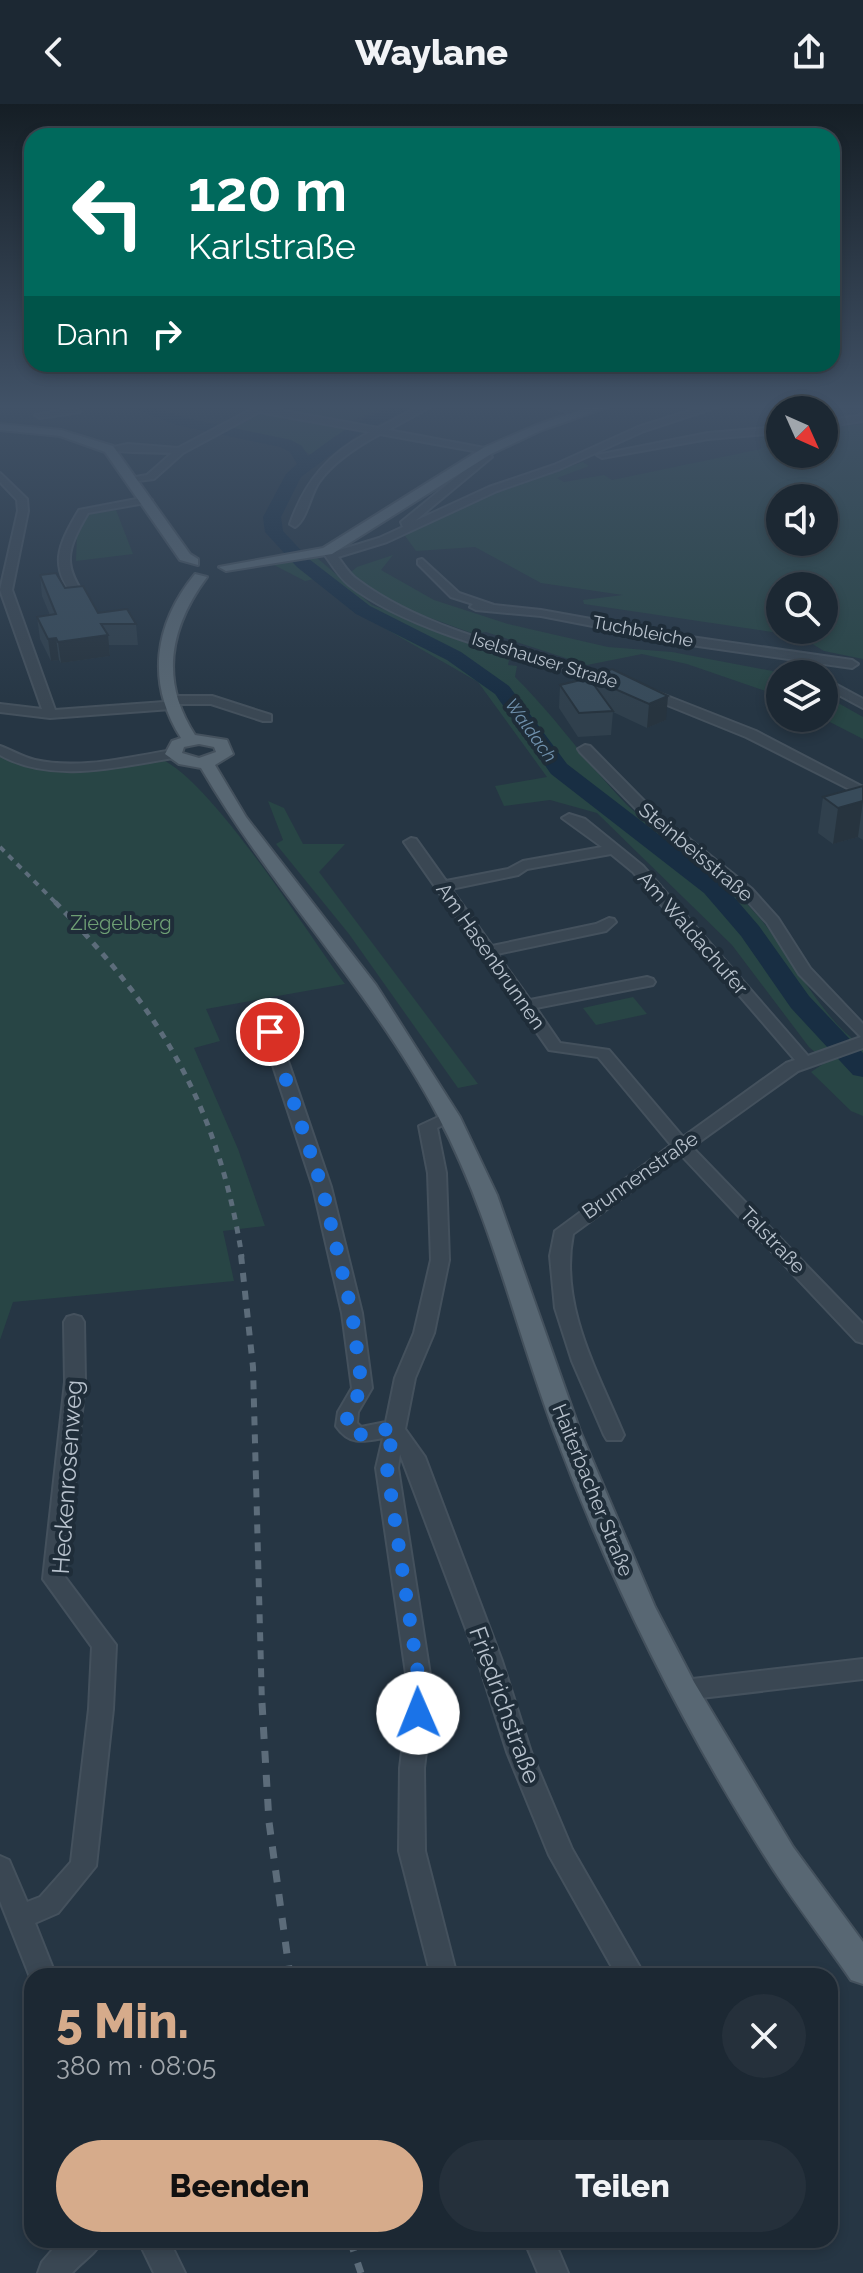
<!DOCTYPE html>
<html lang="de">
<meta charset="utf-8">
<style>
:root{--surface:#1c2833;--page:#25303b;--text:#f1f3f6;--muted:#a0a6ac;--line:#3a444e;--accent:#d6ab8b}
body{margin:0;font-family:Raleway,sans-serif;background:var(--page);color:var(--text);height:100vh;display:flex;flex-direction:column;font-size:30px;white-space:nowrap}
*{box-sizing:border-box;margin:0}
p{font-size:26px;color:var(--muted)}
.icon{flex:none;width:44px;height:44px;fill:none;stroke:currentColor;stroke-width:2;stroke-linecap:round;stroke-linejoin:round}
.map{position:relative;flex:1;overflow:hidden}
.drawer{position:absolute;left:24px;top:1864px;width:814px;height:280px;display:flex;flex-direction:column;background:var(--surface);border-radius:24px;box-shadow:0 4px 12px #0003,0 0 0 2px var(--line)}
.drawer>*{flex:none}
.guide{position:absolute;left:24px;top:24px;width:816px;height:244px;border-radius:24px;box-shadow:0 4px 12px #0003,0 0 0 2px var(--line);background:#00695c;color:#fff;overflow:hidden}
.needle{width:52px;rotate:135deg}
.fabs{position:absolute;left:766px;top:292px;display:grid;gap:16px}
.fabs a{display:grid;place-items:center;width:72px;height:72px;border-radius:50%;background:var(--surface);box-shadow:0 4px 12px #0003,0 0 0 2px var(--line);font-size:40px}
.pin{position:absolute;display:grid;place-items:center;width:68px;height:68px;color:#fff;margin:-34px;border:4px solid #fff;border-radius:50%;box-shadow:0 2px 8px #0007}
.me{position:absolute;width:88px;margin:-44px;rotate:359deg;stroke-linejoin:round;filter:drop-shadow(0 0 6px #0008)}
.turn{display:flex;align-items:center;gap:28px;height:168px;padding:0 32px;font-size:36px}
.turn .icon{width:104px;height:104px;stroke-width:2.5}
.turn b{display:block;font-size:56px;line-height:68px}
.then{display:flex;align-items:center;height:76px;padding:0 32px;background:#0003;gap:16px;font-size:30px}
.round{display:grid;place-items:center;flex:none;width:84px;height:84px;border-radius:42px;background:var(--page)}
.overview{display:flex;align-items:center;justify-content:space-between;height:136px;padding:0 32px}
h1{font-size:48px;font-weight:800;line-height:60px;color:var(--accent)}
.primary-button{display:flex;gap:16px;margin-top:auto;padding:16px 32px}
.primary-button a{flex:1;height:92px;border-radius:48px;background:var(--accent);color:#111;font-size:32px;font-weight:800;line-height:92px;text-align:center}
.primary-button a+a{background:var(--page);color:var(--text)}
header{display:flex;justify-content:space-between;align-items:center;height:104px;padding:0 32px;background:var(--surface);font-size:36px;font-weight:800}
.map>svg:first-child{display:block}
.green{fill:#284545;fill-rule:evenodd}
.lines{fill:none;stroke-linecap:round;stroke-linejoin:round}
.river{fill:#182e43;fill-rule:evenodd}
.minor-casing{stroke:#44515d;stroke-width:4}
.major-casing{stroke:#44515d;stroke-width:4}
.minor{fill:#3a4753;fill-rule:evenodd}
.major{fill:#586773;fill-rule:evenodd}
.rail-far3{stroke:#5c6c7a;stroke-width:4;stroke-dasharray:6 6;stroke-linecap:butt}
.rail-far2{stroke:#5c6c7a;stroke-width:5;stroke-dasharray:7 7;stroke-linecap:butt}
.rail-far1{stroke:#5c6c7a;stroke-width:6;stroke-dasharray:9 9;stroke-linecap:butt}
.rail{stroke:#5c6c7a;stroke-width:7;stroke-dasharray:12 12;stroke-linecap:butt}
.wall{fill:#30404d}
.shaded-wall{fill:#27343f}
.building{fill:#384b5a;stroke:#27343f;stroke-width:2}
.route{stroke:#1a73e8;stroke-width:14;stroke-dasharray:0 25.2}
.labels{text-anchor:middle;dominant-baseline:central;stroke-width:8;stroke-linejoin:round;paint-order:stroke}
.far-street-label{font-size:18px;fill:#b8c2cd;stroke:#1f2d39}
.far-water-label{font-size:18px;font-style:italic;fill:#7091ad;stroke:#1f2d39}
.street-label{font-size:20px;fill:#b8c2cd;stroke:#1f2d39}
.park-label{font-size:20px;fill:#6e9f74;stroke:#1f2d39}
.near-street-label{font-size:24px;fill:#b8c2cd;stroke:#1f2d39}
</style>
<header><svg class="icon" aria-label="back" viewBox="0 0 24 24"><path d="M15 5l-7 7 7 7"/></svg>Waylane<svg class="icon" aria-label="share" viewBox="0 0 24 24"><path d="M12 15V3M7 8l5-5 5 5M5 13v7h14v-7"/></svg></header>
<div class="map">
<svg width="863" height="2169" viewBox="0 0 863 2169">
<rect width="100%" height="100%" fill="#263644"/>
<g class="green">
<path d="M 317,301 L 390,301 L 347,318 L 295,309 Z"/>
<path d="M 264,308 L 354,324 L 313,353 L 292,337 L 231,325 Z"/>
<path d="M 863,320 L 863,555 L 824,547 L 799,532 L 584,500 L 583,496 L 623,491 L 541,479 L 475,443 L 416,447 L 403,429 L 494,389 L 583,358 L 589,362 L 557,374 L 564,378 L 604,371 L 612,376 L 761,345 L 760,334 L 780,331 L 780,350 L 824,350 L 824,325 ZM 780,394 L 824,394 L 824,438 L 780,438 ZM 780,482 L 824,482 L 824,526 L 780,526 Z"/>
<path d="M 116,406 L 133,450 L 76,457 L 77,430 L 68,429 L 87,410 Z"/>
<path d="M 393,451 L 381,466 L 434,496 L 508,520 L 608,543 L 672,548 L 788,570 L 780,570 L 780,592 L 687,560 L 642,550 L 587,561 L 486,528 L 474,530 L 384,497 L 351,468 L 357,463 Z"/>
<path d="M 316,453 L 372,501 L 518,554 L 509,556 L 508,561 L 517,562 L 515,573 C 556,613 587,660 627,701 C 643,716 663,729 681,742 C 708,763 734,785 757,811 C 794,853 816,910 863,943 L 863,1012 L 851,1007 L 811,968 L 826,958 L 809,943 L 732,841 L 597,709 L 550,696 L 504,702 L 495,682 L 547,673 L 478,578 L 379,521 L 314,475 L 305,477 L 274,461 Z"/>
<path d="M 824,591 L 863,613 L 863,635 L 822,614 Z"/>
<path d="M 0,646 C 36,669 83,660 125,656 C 133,655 147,651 155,653 C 205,665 309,832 345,880 L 206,905 L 220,937 L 194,944 L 238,1045 L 265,1122 L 223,1127 L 234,1177 L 13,1198 L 0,1236 Z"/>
<path d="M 268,697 L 284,704 L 303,740 L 345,740 L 319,768 L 478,980 L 458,984 L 349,830 L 276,740 L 283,736 Z"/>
<path d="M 633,893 L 647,910 L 596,921 L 583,904 Z"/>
</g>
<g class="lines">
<path class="river" d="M 125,301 L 148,301 L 186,314 L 291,336 L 302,342 L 308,352 C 340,329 375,301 415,301 L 356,332 L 301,373 L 281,413 L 283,427 L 309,455 L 370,502 L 461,548 L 509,582 L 567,660 L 722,779 L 759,822 L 809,892 L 863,949 L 863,973 L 853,971 L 791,904 L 741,832 L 704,789 L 551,670 L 495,590 L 447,556 L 356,510 L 297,463 L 265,428 L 263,413 L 286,370 L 297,360 L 290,348 L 280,343 L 176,321 Z"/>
<g class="minor-casing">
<g id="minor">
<path d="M 422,301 L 434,301 L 388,326 L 490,345 L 489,350 L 492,353 L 415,417 L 489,383 L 554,361 L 638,323 L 708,301 L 723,301 L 644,327 L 560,365 L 497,387 L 387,438 L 338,453 C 344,461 350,471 358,476 C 430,530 539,550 624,575 L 624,581 L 616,581 C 537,557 413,531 349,481 C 338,472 330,458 322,447 L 327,444 L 333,448 L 379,434 L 403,423 L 401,418 L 481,353 L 479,348 L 380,330 C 358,342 334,357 319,378 C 310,391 307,416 295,423 L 290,420 C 305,377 329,349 370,328 L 259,308 L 183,349 L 154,375 L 130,378 L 130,374 L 147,371 L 172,349 C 157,348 113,349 104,345 L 128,340 L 178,344 L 258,302 L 378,324 Z"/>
<path d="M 550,301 L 564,301 L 576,307 L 571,310 Z"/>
<path d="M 776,301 L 787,301 L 793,306 L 782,306 Z"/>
<path d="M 77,303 L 80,308 L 40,314 L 35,311 Z"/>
<path d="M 863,311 L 863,317 L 824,323 L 824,317 Z"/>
<path d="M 780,323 L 780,329 L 708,335 L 602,354 L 597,351 L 708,329 Z"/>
<path d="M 0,369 L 27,395 L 28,407 L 12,486 L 55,606 L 164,598 L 165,593 L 169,592 L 212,592 L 271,611 L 271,617 L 263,617 L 211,600 L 176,600 L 171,605 L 50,614 L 0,608 L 0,600 L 42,605 L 0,486 L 18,407 L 17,396 L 0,378 Z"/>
<path d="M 147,393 L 152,396 L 151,398 L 88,409 C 67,445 61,461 88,496 L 78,498 C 48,463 57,443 79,406 Z"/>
<path d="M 422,455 L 459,489 L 494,501 L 541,506 L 691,533 L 852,556 L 858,560 L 852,564 L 691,541 L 541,512 L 476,506 L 470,503 L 473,500 L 451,493 L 418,460 L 418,456 Z"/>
<path d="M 824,574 L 863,595 L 863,604 L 824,583 Z"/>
<path d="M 644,583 L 756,627 L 863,683 L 863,692 L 746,633 L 640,590 L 640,584 Z"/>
<path d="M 585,641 L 590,642 L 653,706 L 752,785 L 778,814 L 810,864 L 863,920 L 863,944 L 798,967 L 692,1043 L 863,1220 L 863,1239 L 856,1237 L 681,1051 L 573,1130 C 559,1202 597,1266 624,1331 L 621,1336 L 607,1336 L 604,1331 L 572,1257 L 555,1204 L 550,1152 L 555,1127 L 671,1041 L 598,953 L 549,946 L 404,738 L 411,734 L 416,735 L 446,777 L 508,765 L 523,757 L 602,743 L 562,714 L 569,710 L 585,715 L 643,762 L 808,952 L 861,933 L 799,870 L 767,819 L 742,791 L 643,712 L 580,648 L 578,645 ZM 611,750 L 633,768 L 795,956 L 786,959 L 683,1033 L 609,946 L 560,939 L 536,904 L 653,881 L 655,878 L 653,875 L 647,873 L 530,896 L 497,850 L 606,827 L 616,818 L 614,815 L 609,814 L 596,820 L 492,842 L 451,785 L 518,771 L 527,765 Z"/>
<path d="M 0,642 C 12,646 22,653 35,656 C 80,666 129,653 173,646 L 180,650 L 173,654 C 117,663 52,680 0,651 Z"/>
<path d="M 270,923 L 278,928 L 331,1083 L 362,1209 L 372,1284 L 358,1308 L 357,1319 L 361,1323 L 386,1318 L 395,1274 L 414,1229 L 431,1156 L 428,1069 L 419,1022 L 449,1008 L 458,1013 L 437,1024 L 446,1069 L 449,1156 L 434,1229 L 415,1274 L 405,1325 L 425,1353 L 502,1557 L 531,1648 L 572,1745 L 645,1872 L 617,1872 L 549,1751 L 507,1648 L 478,1557 L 400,1350 L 398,1364 L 433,1590 L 424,1664 L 425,1747 L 457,1872 L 431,1872 L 399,1747 L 400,1664 L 409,1590 L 376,1364 L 383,1334 C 362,1338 349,1341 336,1322 L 338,1308 L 352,1284 L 342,1209 L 313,1083 L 262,928 Z"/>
<path d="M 74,1211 L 81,1213 L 84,1218 L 85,1278 L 65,1473 L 116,1541 L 113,1605 L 96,1762 L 58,1809 L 35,1819 L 56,1872 L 32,1872 L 32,1878 L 0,1797 L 0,1752 L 9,1756 L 27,1798 L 40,1793 L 71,1758 L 89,1605 L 92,1543 L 43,1475 L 65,1278 L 64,1218 L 67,1213 Z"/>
<path d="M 863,1555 L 863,1575 L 684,1596 L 676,1593 L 672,1586 L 676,1579 L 684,1576 Z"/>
<path d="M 61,2136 L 102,2136 C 96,2150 82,2157 72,2169 L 38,2169 L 42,2158 Z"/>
<path d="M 138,2136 L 169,2136 L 185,2169 L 154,2169 Z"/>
<path d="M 524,2136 L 554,2136 L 568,2169 L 538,2169 Z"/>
</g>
</g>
<g class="major-casing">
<g id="major">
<path d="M 595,301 L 613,301 L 542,326 L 491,350 L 332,450 L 226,467 L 219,463 L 323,444 L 483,344 L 534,322 Z"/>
<path d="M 0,320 L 61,326 L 113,342 L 190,450 L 198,455 L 198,461 L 180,456 L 105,348 L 60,332 L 0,326 Z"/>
<path d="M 195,470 L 207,473 C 170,523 159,576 195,631 L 227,636 L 233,650 L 215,661 L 246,713 L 376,881 L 460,1013 L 497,1091 L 580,1327 L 655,1503 L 694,1578 L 793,1743 L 863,1838 L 863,1880 L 851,1876 C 825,1838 796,1801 771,1762 C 684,1626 611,1479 554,1327 C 515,1223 491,1113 439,1014 C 373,888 272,786 201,664 L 179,660 L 165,650 L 172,637 L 181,634 C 146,579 154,520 195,470 ZM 199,640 L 214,643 L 216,648 L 199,654 L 182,649 L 184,643 Z"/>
</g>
</g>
<use href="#minor" class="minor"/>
<use href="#major" class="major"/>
<path class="rail-far3" d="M 0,743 L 57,800"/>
<path class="rail-far2" d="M 55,798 C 161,907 218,1001 242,1153"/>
<path class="rail-far1" d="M 241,1151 L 253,1263 L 262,1601"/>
<g class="rail">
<path d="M 262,1599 L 269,1718 L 290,1872"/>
<path d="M 350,2136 L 361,2169"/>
</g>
</g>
<g class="wall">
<path d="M 40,471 L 65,484 L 98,509 L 136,520 L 138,541 L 109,541 L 110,552 L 61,559 L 59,556 L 51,557 L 40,535 L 37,513 L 50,511 L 42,492 Z"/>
<path d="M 612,565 L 666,616 L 647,624 L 613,608 L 611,631 L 578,633 L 559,604 L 560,581 L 590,576 L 590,574 Z"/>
<path d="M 863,682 L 863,736 L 858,733 L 833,740 L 818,729 L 823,693 Z"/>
</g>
<g class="shaded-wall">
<path d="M 108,531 L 110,552 L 61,559 L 58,538 Z"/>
<path d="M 56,534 L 59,556 L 51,557 L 48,535 Z"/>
<path d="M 668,592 L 666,616 L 647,624 L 649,600 Z"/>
<path d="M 863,697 L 858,733 L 833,740 L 838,704 Z"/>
</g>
<g class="building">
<path d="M 56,469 L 65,484 L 83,482 L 98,509 L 127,505 L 136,520 L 101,520 L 108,531 L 58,538 L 56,534 L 48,535 L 37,513 L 56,510 L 40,471 Z"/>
<path d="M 612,565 L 668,592 L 649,600 L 590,574 Z"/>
<path d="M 589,574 L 613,607 L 579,609 L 560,581 Z"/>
<path d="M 863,682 L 863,697 L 838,704 L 823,693 Z"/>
</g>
<linearGradient id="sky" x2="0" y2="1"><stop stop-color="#151e25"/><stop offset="0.5" stop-color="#415267"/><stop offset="1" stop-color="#415267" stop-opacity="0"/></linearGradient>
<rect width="863" height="605" fill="url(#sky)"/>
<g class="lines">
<path class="route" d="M 270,928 L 322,1083 L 352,1209 L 362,1284 L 348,1308 L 346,1322 L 358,1331 L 393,1324 L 387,1364 L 421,1590 L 418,1609"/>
</g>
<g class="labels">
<g class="far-street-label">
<text transform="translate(643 527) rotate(11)">Tuchbleiche</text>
<text transform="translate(545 556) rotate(17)">Iselshauser Straße</text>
</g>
<g class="far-water-label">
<text transform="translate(531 626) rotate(54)">Waldach</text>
</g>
<g class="street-label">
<text transform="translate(696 748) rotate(40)">Steinbeisstraße</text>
<text transform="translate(693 829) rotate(49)">Am Waldachufer</text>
<text transform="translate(491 852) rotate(55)">Am Hasenbrunnen</text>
<text transform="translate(640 1071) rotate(-35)">Brunnenstraße</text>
<text transform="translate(773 1136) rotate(46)">Talstraße</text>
<text transform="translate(593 1386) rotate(68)">Haiterbacher Straße</text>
</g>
<g class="park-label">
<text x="121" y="819">Ziegelberg</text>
</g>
<g class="near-street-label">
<text transform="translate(67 1373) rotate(-86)">Heckenrosenweg</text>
<text transform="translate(505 1601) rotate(70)">Friedrichstraße</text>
</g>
</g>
</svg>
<div class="fabs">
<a><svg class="needle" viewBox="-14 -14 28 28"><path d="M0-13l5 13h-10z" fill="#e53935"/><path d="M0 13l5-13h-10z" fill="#a0a6ac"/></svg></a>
<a><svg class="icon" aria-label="sound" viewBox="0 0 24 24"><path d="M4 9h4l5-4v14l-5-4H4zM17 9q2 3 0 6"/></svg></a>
<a><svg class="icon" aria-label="search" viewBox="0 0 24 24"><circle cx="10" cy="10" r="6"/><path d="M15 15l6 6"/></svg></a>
<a><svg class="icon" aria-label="layers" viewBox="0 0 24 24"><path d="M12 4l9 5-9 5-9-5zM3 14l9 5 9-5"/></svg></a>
</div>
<div class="pin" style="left:270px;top:928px;background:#d93025"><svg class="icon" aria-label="arrive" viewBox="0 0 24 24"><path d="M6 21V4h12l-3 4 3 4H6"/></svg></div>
<svg class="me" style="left:418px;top:1609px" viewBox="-20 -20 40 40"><circle r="19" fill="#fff"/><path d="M0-13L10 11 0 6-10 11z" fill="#1a73e8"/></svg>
<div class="guide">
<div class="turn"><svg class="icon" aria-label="left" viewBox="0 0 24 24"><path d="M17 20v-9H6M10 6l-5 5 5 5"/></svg><div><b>120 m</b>Karlstraße</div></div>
<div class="then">Dann<svg class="icon" aria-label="right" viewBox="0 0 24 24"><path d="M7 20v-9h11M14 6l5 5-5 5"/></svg></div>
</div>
<section class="drawer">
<div class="overview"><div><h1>5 Min.</h1><p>380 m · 08:05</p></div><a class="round"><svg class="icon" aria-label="close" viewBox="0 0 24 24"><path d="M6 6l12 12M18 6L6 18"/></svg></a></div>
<div class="primary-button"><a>Beenden</a><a>Teilen</a></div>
</section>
</div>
